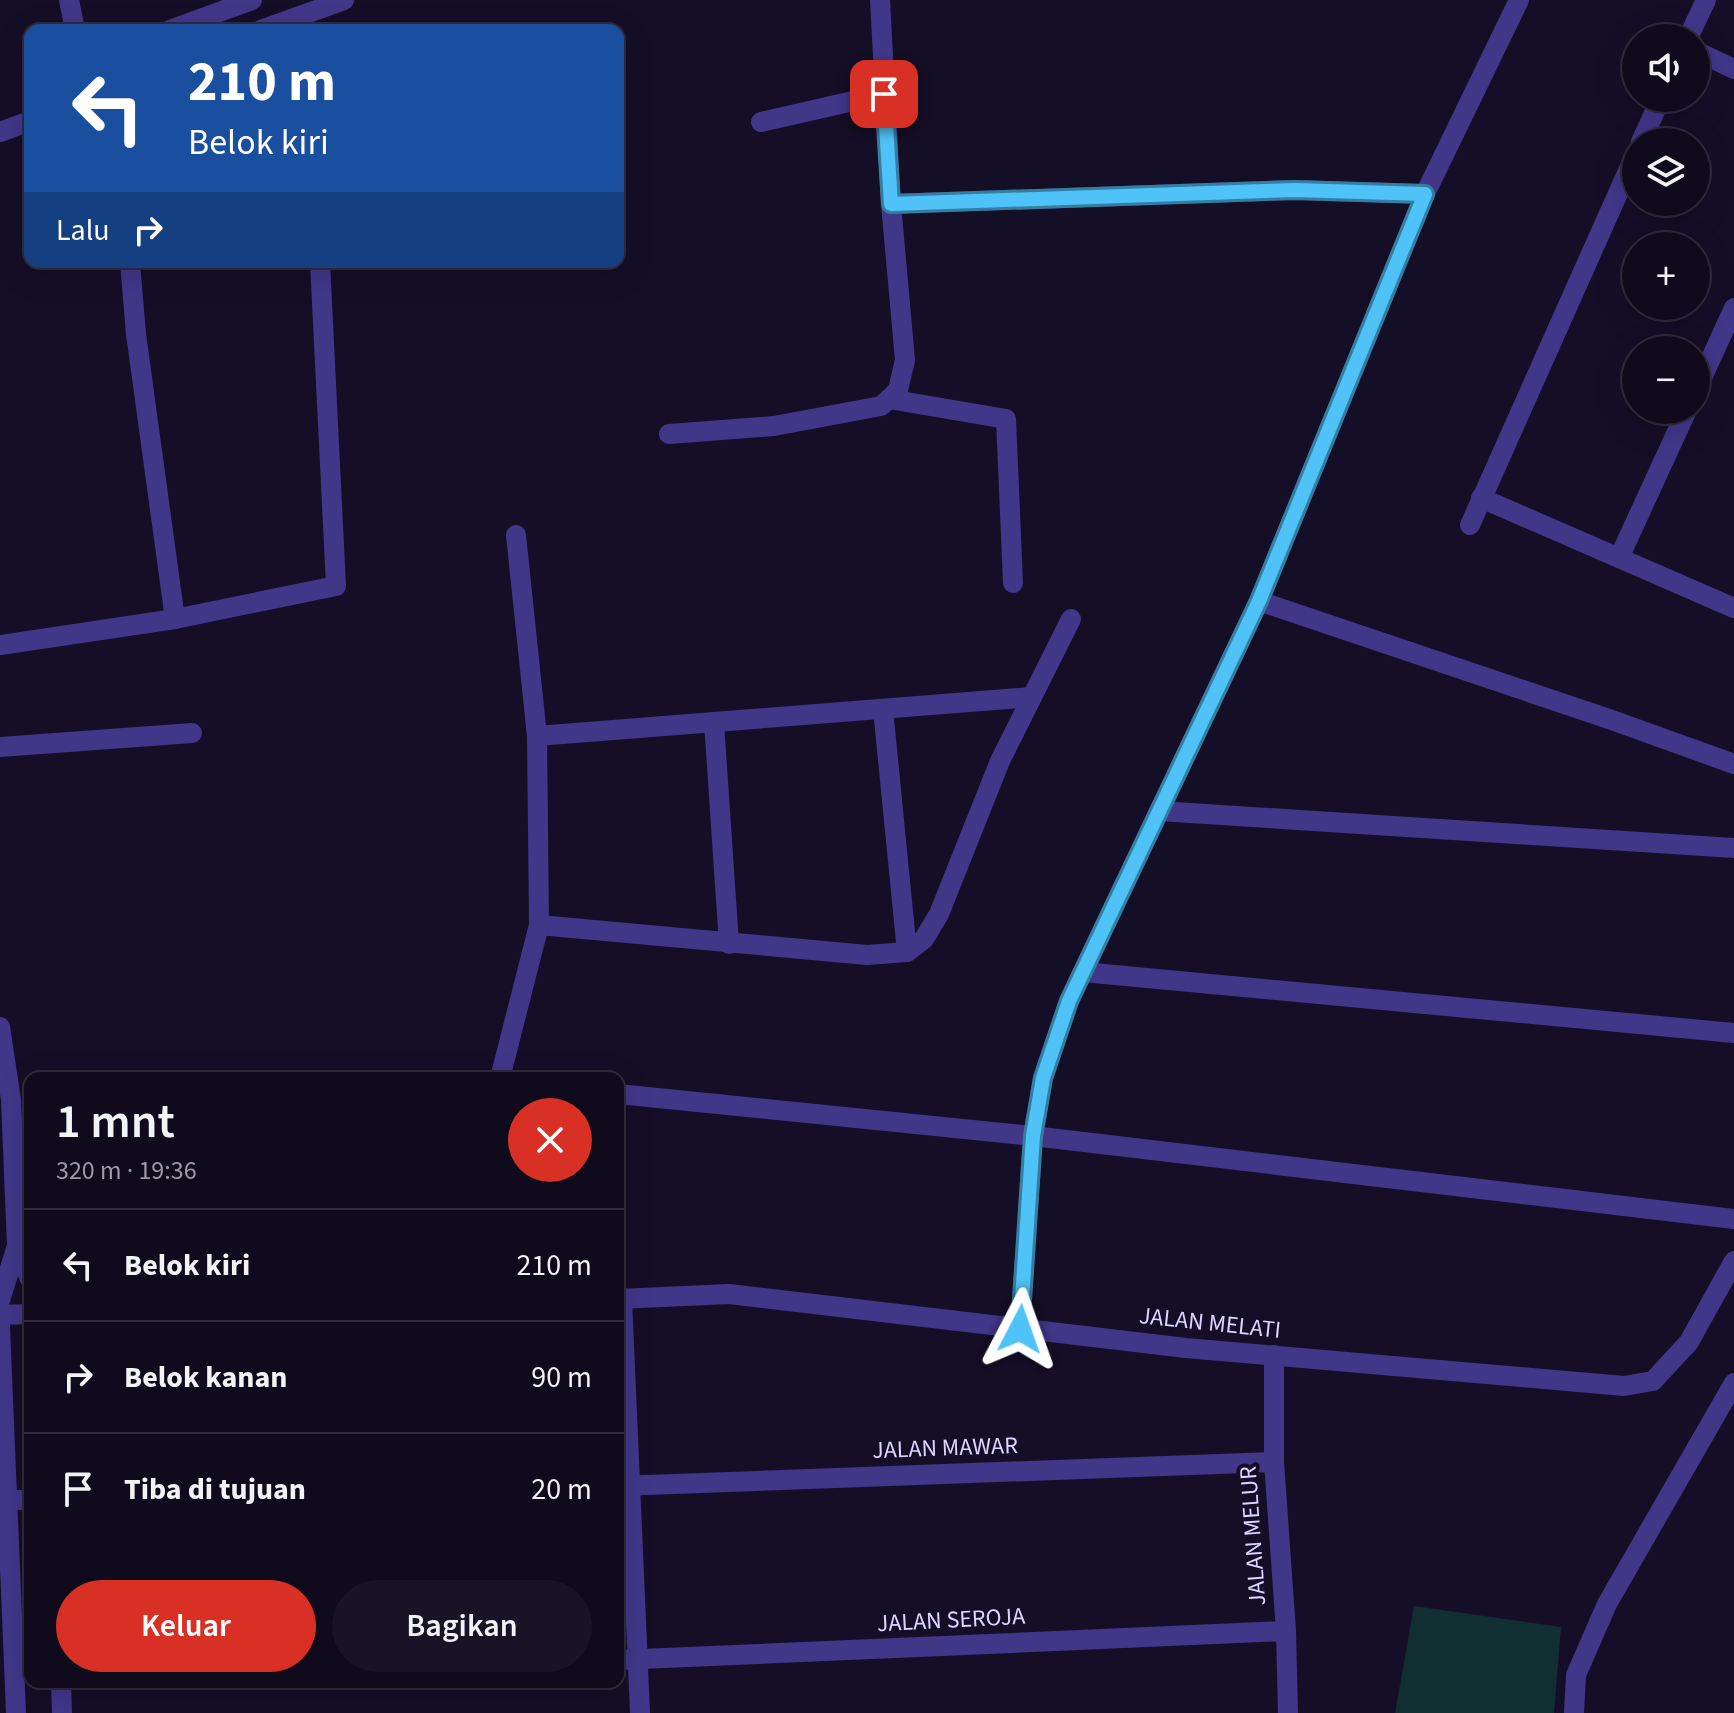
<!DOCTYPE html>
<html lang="id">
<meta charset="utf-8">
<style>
:root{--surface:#100a1d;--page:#191326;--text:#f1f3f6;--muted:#9c9aa4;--line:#302b3b;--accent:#d93025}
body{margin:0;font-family:"Source Sans 3",sans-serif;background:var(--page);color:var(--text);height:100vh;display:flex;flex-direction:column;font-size:30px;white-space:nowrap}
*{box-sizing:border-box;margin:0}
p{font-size:26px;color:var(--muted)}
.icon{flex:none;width:44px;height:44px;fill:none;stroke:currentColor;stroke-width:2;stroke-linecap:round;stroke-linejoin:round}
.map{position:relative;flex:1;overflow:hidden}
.drawer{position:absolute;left:24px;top:1072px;width:600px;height:616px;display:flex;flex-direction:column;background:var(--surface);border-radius:16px;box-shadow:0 8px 32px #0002,0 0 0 2px var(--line)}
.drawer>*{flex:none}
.hud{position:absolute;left:24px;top:24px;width:600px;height:244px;border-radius:16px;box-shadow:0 8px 32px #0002,0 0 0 2px var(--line);background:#1a4fa0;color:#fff;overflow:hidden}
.controls{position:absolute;left:1622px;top:24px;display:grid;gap:16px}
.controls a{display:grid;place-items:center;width:88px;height:88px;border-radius:50%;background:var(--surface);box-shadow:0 8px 32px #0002,0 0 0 2px var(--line);font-size:40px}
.pin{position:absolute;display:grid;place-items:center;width:68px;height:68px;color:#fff;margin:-34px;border-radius:16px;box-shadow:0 4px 12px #0006}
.me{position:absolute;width:88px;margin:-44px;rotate:4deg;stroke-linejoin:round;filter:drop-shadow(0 0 6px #0008)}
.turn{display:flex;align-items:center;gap:28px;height:168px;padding:0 32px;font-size:36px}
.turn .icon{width:104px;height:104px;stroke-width:2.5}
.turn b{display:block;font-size:56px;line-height:68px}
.then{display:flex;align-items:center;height:76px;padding:0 32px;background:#0003;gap:16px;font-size:30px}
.round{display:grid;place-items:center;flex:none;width:84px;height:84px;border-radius:42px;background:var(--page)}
.overview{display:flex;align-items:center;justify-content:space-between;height:136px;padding:0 32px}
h1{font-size:48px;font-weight:600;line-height:60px}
.cta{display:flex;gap:16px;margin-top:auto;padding:16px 32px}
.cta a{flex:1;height:92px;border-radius:48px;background:var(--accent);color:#fff;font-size:32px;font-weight:600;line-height:92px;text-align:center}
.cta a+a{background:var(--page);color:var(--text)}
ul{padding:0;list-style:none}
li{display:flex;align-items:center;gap:24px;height:112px;padding:0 32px;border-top:2px solid var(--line)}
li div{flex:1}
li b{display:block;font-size:30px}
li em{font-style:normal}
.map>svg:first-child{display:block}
.green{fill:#112f32}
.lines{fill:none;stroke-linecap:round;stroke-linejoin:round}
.lane{stroke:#423689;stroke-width:20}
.street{stroke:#423689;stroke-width:20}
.route-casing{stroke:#337fa1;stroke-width:20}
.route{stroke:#4fc3f7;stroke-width:14}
.labels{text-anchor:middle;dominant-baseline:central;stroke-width:8;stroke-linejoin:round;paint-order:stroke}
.street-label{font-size:24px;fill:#ded4ff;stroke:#150e27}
</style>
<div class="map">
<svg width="1734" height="1713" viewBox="0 0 1734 1713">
<rect width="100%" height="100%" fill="#150e27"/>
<path class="green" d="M 1414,1606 L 1561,1627 L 1554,1713 L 1395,1713 Z"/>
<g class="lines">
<g class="lane">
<path d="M 669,434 L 774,426 L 881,406 L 889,399"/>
<path d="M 0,747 L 192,733"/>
<path d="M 1574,1713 L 1576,1675 L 1607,1604 L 1734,1383"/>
</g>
<g class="street">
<path d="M 69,0 L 75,30"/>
<path d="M 880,0 L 891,204 L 905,360 L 898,390 L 889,399"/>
<path d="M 170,30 L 252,0"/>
<path d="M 261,30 L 344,0"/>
<path d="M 1688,38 L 1706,0"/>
<path d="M 1696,51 L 1734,69"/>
<path d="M 761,122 L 884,94"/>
<path d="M 0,132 L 30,121"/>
<path d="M 1641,142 L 1661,98"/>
<path d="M 891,204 L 1295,190 L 1425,194"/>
<path d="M 130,262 L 136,334 L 175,619"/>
<path d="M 1696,391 L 1734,308"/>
<path d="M 889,399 L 1006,419 L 1013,583"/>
<path d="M 1481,498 L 1734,608"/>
<path d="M 1470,525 L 1636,153"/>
<path d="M 1619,558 L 1687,410"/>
<path d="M 1259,601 L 1609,719 L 1734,764"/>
<path d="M 0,645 L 175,619 L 336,586 L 320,262"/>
<path d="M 883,709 L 907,952"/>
<path d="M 714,722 L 729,944"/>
<path d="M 537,736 L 1032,697"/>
<path d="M 1159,811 L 1734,848"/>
<path d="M 539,925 L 867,955 L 907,952 L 924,939 L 939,914 L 1000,761 L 1071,619"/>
<path d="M 1083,972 L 1734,1033"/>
<path d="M 0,1027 L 11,1100 L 17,1246 L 0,1300"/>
<path d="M 500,1078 L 539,925 L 537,736 L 516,535"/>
<path d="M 618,1094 L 1033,1136 L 1734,1219"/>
<path d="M 17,1246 L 30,1279"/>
<path d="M 618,1299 L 729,1294 L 1186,1348 L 1624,1386 L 1653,1381 L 1689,1342 L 1734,1261"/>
<path d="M 622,1299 L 640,1713"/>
<path d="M 0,1315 L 30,1314"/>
<path d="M 0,1326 L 16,1713"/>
<path d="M 1020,1329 L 1033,1136 L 1043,1078 L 1069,1001 L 1259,601 L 1425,194 L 1519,0"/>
<path d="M 1274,1355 L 1274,1462 L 1286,1631 L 1288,1713"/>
<path d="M 618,1486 L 1274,1462"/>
<path d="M 0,1500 L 30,1500"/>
<path d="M 618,1660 L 1286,1631"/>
<path d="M 61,1682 L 62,1713"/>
</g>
</g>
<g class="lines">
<g class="route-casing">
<path id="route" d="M 884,94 L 891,204 L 1295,190 L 1425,194 L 1259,601 L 1069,1001 L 1043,1078 L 1033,1136 L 1020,1329"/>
</g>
<use href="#route" class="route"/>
</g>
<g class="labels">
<g class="street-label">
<text transform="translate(1210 1323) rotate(6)">JALAN MELATI</text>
<text transform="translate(945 1448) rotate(-2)">JALAN MAWAR</text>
<text transform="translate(1253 1536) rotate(-94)">JALAN MELUR</text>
<text transform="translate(951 1620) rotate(-3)">JALAN SEROJA</text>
</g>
</g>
</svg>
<div class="controls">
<a><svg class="icon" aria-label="sound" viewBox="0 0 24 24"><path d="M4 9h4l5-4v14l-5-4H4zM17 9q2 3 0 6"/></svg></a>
<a><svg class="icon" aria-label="layers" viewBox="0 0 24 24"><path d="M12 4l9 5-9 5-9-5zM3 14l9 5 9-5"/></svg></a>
<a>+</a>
<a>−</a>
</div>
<div class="pin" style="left:884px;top:94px;background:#d93025"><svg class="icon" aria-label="arrive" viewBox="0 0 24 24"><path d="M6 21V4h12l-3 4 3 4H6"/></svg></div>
<svg class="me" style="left:1020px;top:1329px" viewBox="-20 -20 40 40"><path d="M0-17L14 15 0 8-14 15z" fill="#4fc3f7" stroke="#fff" stroke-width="4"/></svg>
<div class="hud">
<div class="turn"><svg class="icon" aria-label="left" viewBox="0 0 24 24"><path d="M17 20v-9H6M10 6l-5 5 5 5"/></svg><div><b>210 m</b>Belok kiri</div></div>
<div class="then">Lalu<svg class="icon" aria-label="right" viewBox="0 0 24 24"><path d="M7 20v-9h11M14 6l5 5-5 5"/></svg></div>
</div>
<section class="drawer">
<div class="overview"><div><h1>1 mnt</h1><p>320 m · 19:36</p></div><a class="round" style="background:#d93025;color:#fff"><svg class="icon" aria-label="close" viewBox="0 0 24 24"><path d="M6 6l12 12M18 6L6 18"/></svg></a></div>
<ul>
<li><svg class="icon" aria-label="left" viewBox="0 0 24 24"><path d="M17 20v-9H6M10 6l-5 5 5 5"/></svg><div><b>Belok kiri</b></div><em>210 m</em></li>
<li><svg class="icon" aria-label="right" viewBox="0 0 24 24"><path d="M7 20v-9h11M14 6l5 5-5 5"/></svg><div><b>Belok kanan</b></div><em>90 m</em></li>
<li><svg class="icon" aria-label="arrive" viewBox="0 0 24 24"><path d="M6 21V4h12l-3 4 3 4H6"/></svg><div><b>Tiba di tujuan</b></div><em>20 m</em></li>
</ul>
<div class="cta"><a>Keluar</a><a>Bagikan</a></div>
</section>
</div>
